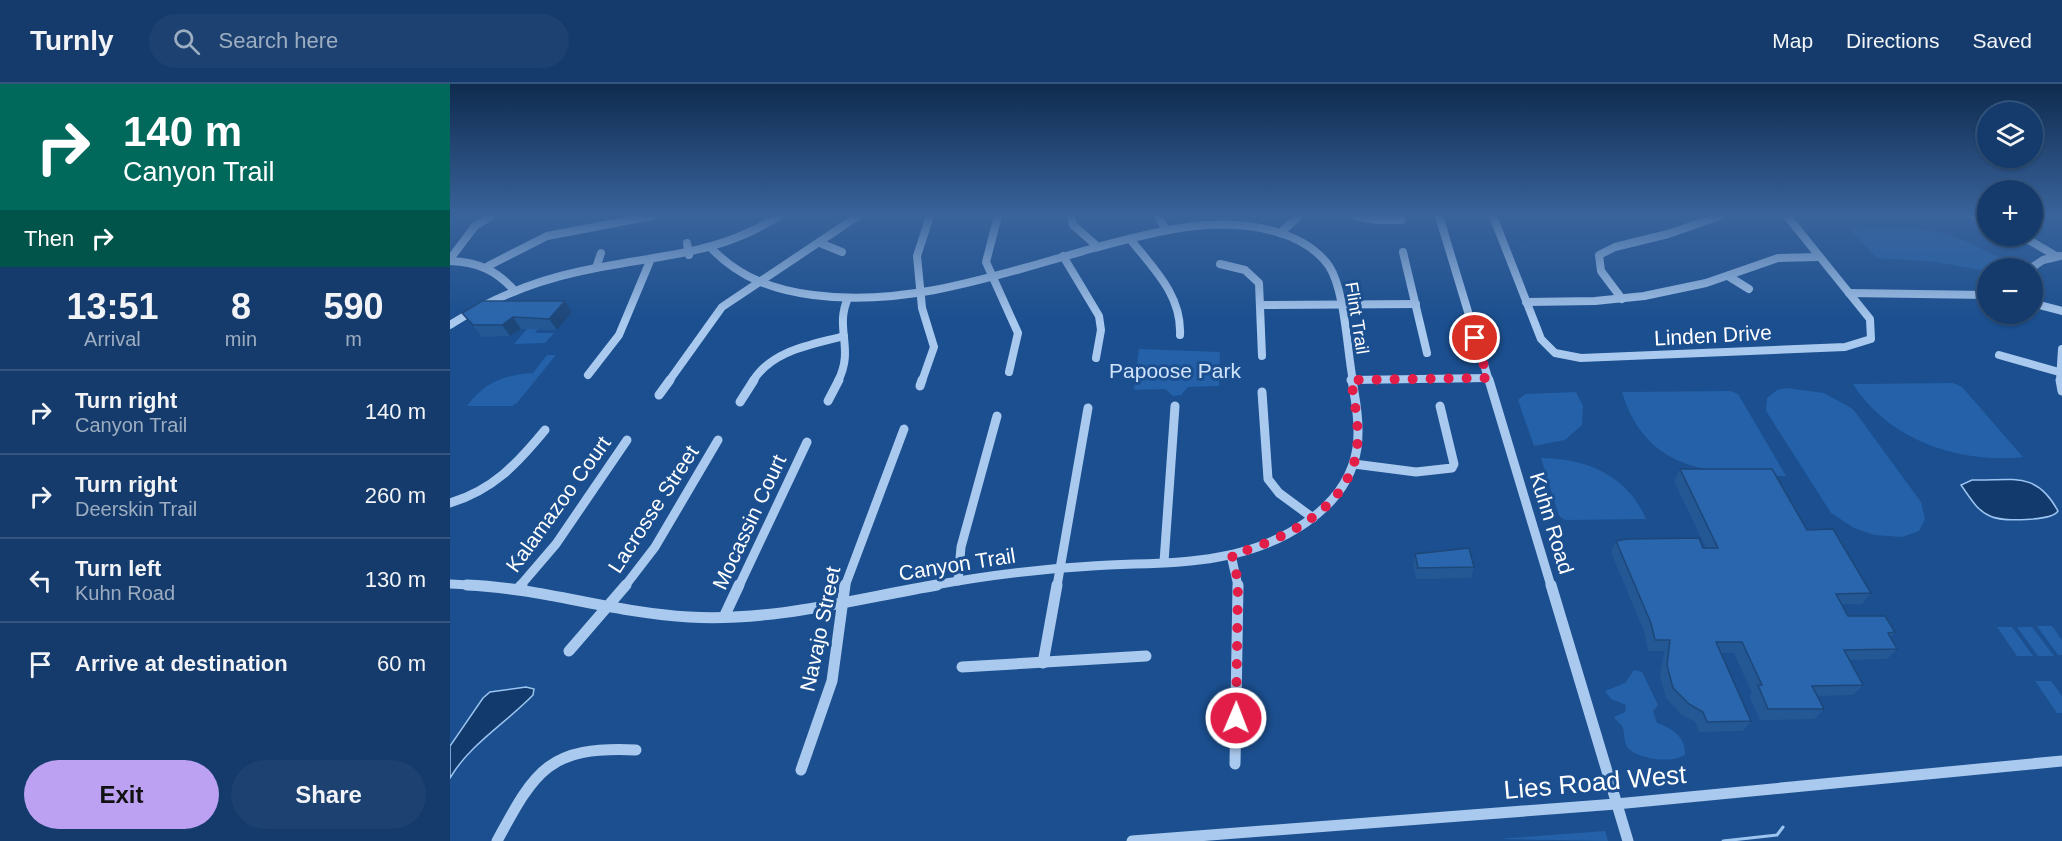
<!DOCTYPE html>
<meta charset="utf-8">
<style>
:root{--surface:#143b6b;--page:#1d4271;--text:#f1f3f6;--muted:#9dadc1;--line:#33557e;--accent:#bca0f2}
body{margin:0;font-family:Arial,sans-serif;background:var(--page);color:var(--text);height:100vh;display:flex;flex-direction:column;font-size:22px;white-space:nowrap}
*{box-sizing:border-box;margin:0}
p{font-size:20px;color:var(--muted)}
.icon{flex:none;width:33px;height:33px;fill:none;stroke:currentColor;stroke-width:2;stroke-linecap:round;stroke-linejoin:round}
.map{position:relative;flex:1;overflow:hidden}
.panel{display:flex;flex-direction:column;background:var(--surface);width:450px}
.panel>*{flex:none}
.guide{background:#00695c;color:#fff;overflow:hidden}
.tools{position:absolute;left:1527px;top:18px;display:grid;gap:12px}
.tools a{display:grid;place-items:center;width:66px;height:66px;border-radius:50%;background:var(--surface);box-shadow:0 2px 4px #0004,0 0 0 2px var(--line);font-size:30px}
.pin{position:absolute;display:grid;place-items:center;width:51px;height:51px;color:#fff;margin:-26px;border:3px solid #fff;border-radius:50%;box-shadow:0 2px 6px #0007}
.me{position:absolute;width:66px;margin:-33px;rotate:1deg;stroke-linejoin:round;filter:drop-shadow(0 0 4px #0008)}
.turn{display:flex;align-items:center;gap:21px;height:126px;padding:0 24px;font-size:27px}
.turn .icon{width:78px;height:78px;stroke-width:2.5}
.turn b{display:block;font-size:42px;line-height:51px}
.then{display:flex;align-items:center;height:57px;padding:0 24px;background:#0003;gap:12px;font-size:22px}
.eta{display:flex;justify-content:space-evenly;align-items:center;height:102px;text-align:center}
.eta b{font-size:36px;font-weight:600;line-height:42px}
.button{display:flex;gap:12px;margin-top:auto;padding:12px 24px}
.button a{flex:1;height:69px;border-radius:36px;background:var(--accent);color:#111;font-size:24px;font-weight:600;line-height:69px;text-align:center}
.button a+a{background:var(--page);color:var(--text)}
ul{padding:0;list-style:none}
li{display:flex;align-items:center;gap:18px;height:84px;padding:0 24px;border-top:2px solid var(--line)}
li div{flex:1}
li b{display:block;font-size:22px}
li em{font-style:normal}
header{display:flex;align-items:center;gap:36px;box-sizing:border-box;height:84px;padding:0 30px;background:var(--surface);border-bottom:2px solid var(--line)}
header strong{font-size:28px}
nav{display:flex;gap:33px;margin-inline-start:auto;font-size:21px}
.search{width:420px;height:54px;background:var(--page);display:flex;align-items:center;gap:15px;box-sizing:border-box;padding:0 21px;border-radius:33px;color:var(--muted);font-size:22px}
main{display:flex;flex:1;min-height:0}
.map>svg:first-child{display:block}
.green{fill:#2461a8}
.water{fill:#123a6d;stroke:#9cc4f0;stroke-width:1.5}
.lines{fill:none;stroke-linecap:round;stroke-linejoin:round}
.stream-far1{stroke:#9cc4f0;stroke-width:1.5}
.stream{stroke:#9cc4f0;stroke-width:3}
.minor-far2{stroke:#a9c9ee;stroke-width:8}
.minor-far1{stroke:#a9c9ee;stroke-width:9}
.minor{stroke:#a9c9ee;stroke-width:11}
.wall{fill:#245895}
.shaded-wall{fill:#1d4779}
.building{fill:#2a66ad;stroke:#1d4779;stroke-width:1.5}
.route{stroke:#e11d48;stroke-width:10;stroke-dasharray:0 18}
.labels{text-anchor:middle;dominant-baseline:central;stroke-width:6;stroke-linejoin:round;paint-order:stroke}
.far-street-label{font-size:18px;fill:#fff;stroke:#1b4f8f}
.street-label{font-size:21px;fill:#fff;stroke:#1b4f8f}
.park-label{font-size:21px;fill:#cfe3fa;stroke:#1b4f8f}
.near-street-label{font-size:26px;fill:#fff;stroke:#1b4f8f}
</style>
<header>
<strong>Turnly</strong>
<div class="search"><svg class="icon" aria-label="search" viewBox="0 0 24 24"><circle cx="10" cy="10" r="6"/><path d="M15 15l6 6"/></svg>Search here</div>
<nav><a>Map</a><a>Directions</a><a>Saved</a></nav>
</header>
<main>
<section class="panel">
<div class="guide">
<div class="turn"><svg class="icon" aria-label="right" viewBox="0 0 24 24"><path d="M7 20v-9h11M14 6l5 5-5 5"/></svg><div><b>140 m</b>Canyon Trail</div></div>
<div class="then">Then<svg class="icon" aria-label="right" viewBox="0 0 24 24"><path d="M7 20v-9h11M14 6l5 5-5 5"/></svg></div>
</div>
<div class="eta">
<div><b>13:51</b><p>Arrival</p></div>
<div><b>8</b><p>min</p></div>
<div><b>590</b><p>m</p></div>
</div>
<ul>
<li><svg class="icon" aria-label="right" viewBox="0 0 24 24"><path d="M7 20v-9h11M14 6l5 5-5 5"/></svg><div><b>Turn right</b><p>Canyon Trail</p></div><em>140 m</em></li>
<li><svg class="icon" aria-label="right" viewBox="0 0 24 24"><path d="M7 20v-9h11M14 6l5 5-5 5"/></svg><div><b>Turn right</b><p>Deerskin Trail</p></div><em>260 m</em></li>
<li><svg class="icon" aria-label="left" viewBox="0 0 24 24"><path d="M17 20v-9H6M10 6l-5 5 5 5"/></svg><div><b>Turn left</b><p>Kuhn Road</p></div><em>130 m</em></li>
<li><svg class="icon" aria-label="arrive" viewBox="0 0 24 24"><path d="M6 21V4h12l-3 4 3 4H6"/></svg><div><b>Arrive at destination</b></div><em>60 m</em></li>
</ul>
<div class="button"><a>Exit</a><a>Share</a></div>
</section>
<div class="map">
<svg width="1612" height="757" viewBox="0 0 1612 757">
<rect width="100%" height="100%" fill="#1b4f8f"/>
<g class="green">
<path d="M 1454,143 C 1499,146 1519,159 1559,178 L 1561,184 L 1538,184 L 1537,187 L 1486,178 L 1427,174 L 1401,148 L 1403,145 Z"/>
<path d="M 77,245 L 88,245 L 85,249 L 104,249 L 95,259 L 64,260 Z"/>
<path d="M 689,265 L 770,268 L 769,302 L 738,303 L 731,311 L 723,312 L 715,305 L 684,306 Z"/>
<path d="M 97,271 L 106,271 L 67,319 L 62,322 L 17,322 C 35,298 53,291 83,289 Z"/>
<path d="M 1503,299 L 1512,303 L 1573,373 C 1509,380 1438,356 1403,300 Z"/>
<path d="M 1337,304 L 1374,309 L 1403,325 L 1471,418 L 1475,435 L 1469,447 L 1452,453 L 1424,451 L 1404,444 L 1381,429 L 1316,327 L 1317,314 L 1327,306 Z"/>
<path d="M 1281,307 L 1288,310 L 1336,392 C 1263,389 1197,390 1172,308 Z"/>
<path d="M 1126,308 L 1133,322 L 1132,341 L 1115,356 L 1084,362 L 1068,316 L 1075,310 Z"/>
<path d="M 1091,374 C 1136,374 1178,392 1196,435 L 1115,436 L 1109,432 Z"/>
<path d="M 1587,542 L 1602,542 L 1612,556 L 1612,571 L 1608,571 Z"/>
<path d="M 1547,543 L 1562,543 L 1583,572 L 1567,572 Z"/>
<path d="M 1567,543 L 1582,543 L 1604,572 L 1588,572 Z"/>
<path d="M 1184,586 L 1192,588 L 1208,621 L 1203,627 L 1207,639 C 1222,644 1236,653 1235,671 C 1223,679 1193,676 1180,666 C 1173,660 1175,652 1173,644 C 1171,639 1166,637 1164,633 L 1175,628 L 1176,621 L 1161,615 L 1155,607 L 1175,599 Z"/>
<path d="M 1585,597 L 1601,597 L 1612,612 L 1612,629 L 1607,629 Z"/>
<path d="M 1155,747 L 1158,757 L 1048,755 Z"/>
</g>
<g class="water">
<path d="M 1522,396 C 1562,397 1586,386 1608,427 C 1602,437 1551,438 1540,432 C 1527,427 1519,412 1511,401 Z"/>
<path d="M 76,603 L 84,605 L 83,611 C 56,639 20,660 0,694 L 0,662 L 33,614 L 40,608 Z"/>
</g>
<g class="lines">
<path class="stream-far1" d="M 1559,178 L 1565,180"/>
<path class="stream" d="M 1273,757 L 1327,751 L 1333,743"/>
<g class="minor-far2">
<path d="M 548,132 L 536,178 L 568,249 L 559,288"/>
<path d="M 621,132 L 623,141 L 648,163"/>
<path d="M 708,132 L 716,146"/>
<path d="M 905,132 L 927,136 L 952,136"/>
<path d="M 989,132 L 1039,297"/>
<path d="M 1043,132 L 1091,255 L 1105,269 L 1131,274 L 1395,263 L 1421,255 L 1420,235 L 1337,132"/>
<path d="M 1524,132 L 1538,137"/>
<path d="M 830,149 L 849,132"/>
<path d="M 1572,152 L 1606,172"/>
<path d="M 680,155 C 703,184 732,211 730,251"/>
<path d="M 237,159 L 239,171"/>
<path d="M 370,159 L 392,168"/>
<path d="M 262,165 C 290,194 324,206 363,211 C 458,224 554,189 644,164 C 703,148 766,130 827,148 C 847,154 867,165 879,182 C 895,206 897,267 903,297"/>
<path d="M 953,168 L 977,269"/>
<path d="M 613,172 L 649,232 L 651,246 L 646,274"/>
<path d="M 0,175 L 25,142 L 41,132"/>
<path d="M 0,177 C 28,178 46,186 65,207"/>
<path d="M 770,180 L 795,186 L 809,199 L 812,272"/>
<path d="M 38,182 L 97,152 L 202,132"/>
<path d="M 146,184 L 151,169"/>
<path d="M 1581,184 L 1593,176 L 1610,172"/>
<path d="M 1278,192 L 1299,205"/>
<path d="M 1399,209 L 1538,211"/>
<path d="M 1172,215 L 1151,187 L 1149,171 L 1165,163 L 1218,150 L 1270,132"/>
<path d="M 1076,218 L 1145,217 L 1194,212 L 1256,199 L 1328,174 L 1369,173"/>
<path d="M 1582,219 L 1612,227"/>
<path d="M 810,221 L 966,220"/>
<path d="M 0,241 C 39,216 81,198 127,188 C 199,171 264,174 329,132"/>
<path d="M 1549,271 L 1609,288"/>
<path d="M 138,291 L 169,251 L 200,177"/>
<path d="M 901,296 L 1038,294"/>
<path d="M 219,297 L 272,223 L 408,132"/>
<path d="M 303,297 C 322,266 361,261 394,252"/>
<path d="M 388,297 C 405,264 384,245 398,214"/>
<path d="M 472,297 L 484,263 L 472,224 L 467,172 L 480,132"/>
<path d="M 1610,297 L 1612,265"/>
</g>
<g class="minor-far1">
<path d="M 901,296 L 908,296"/>
<path d="M 1039,296 L 1101,502"/>
<path d="M 1610,296 L 1612,307"/>
<path d="M 470,302 L 472,296"/>
<path d="M 812,308 L 818,395 L 829,409 L 863,434"/>
<path d="M 209,311 L 220,296"/>
<path d="M 378,317 L 389,296"/>
<path d="M 290,318 L 304,296"/>
<path d="M 904,380 L 966,388 L 1002,384 L 1004,380 L 990,322"/>
<path d="M 0,419 C 43,406 67,380 95,346"/>
<path d="M 781,471 L 788,502"/>
<path d="M 714,478 L 725,322"/>
<path d="M 508,497 L 511,463 L 547,332"/>
<path d="M 0,500 L 39,502"/>
<path d="M 70,502 L 106,460 L 177,356"/>
<path d="M 175,502 L 205,463 L 268,356"/>
<path d="M 289,502 L 357,358"/>
<path d="M 395,502 L 454,345"/>
<path d="M 479,502 C 533,492 587,485 642,482 C 684,479 727,481 769,473 C 826,463 897,428 907,364 C 910,342 906,318 902,296"/>
<path d="M 607,502 L 638,324"/>
</g>
<g class="minor">
<path d="M 17,501 C 92,504 164,529 239,533 C 322,538 405,515 487,501"/>
<path d="M 1101,501 L 1178,757"/>
<path d="M 68,505 L 72,501"/>
<path d="M 274,533 L 289,501"/>
<path d="M 119,567 L 176,501"/>
<path d="M 593,579 L 607,501"/>
<path d="M 512,583 L 696,572"/>
<path d="M 785,680 L 788,501"/>
<path d="M 351,686 L 382,597 L 395,501"/>
<path d="M 47,757 C 86,685 99,662 186,666"/>
<path d="M 682,757 L 1166,720 L 1612,677"/>
</g>
</g>
<g class="wall">
<path d="M 122,228 L 107,246 L 71,245 L 60,252 L 32,253 L 12,229 Z"/>
<path d="M 1230,385 L 1357,446 L 1421,509 L 1412,520 L 1392,520 L 1398,532 L 1445,548 L 1441,553 L 1447,565 L 1437,575 L 1400,576 L 1413,601 L 1403,611 L 1367,612 L 1374,625 L 1364,635 L 1310,636 L 1299,612 L 1302,609 L 1284,569 L 1271,569 L 1301,637 L 1293,647 L 1249,648 L 1245,638 L 1231,630 L 1216,614 L 1210,592 L 1214,567 L 1198,567 L 1195,550 L 1161,468 L 1166,457 L 1256,464 L 1224,397 Z"/>
<path d="M 965,470 L 1024,483 L 1021,494 L 966,495 L 963,481 Z"/>
</g>
<g class="shaded-wall">
<path d="M 115,217 L 122,228 L 107,246 L 99,235 Z"/>
<path d="M 63,233 L 71,245 L 60,252 L 52,241 Z"/>
</g>
<g class="building">
<path d="M 32,217 L 115,217 L 99,235 L 63,233 L 52,241 L 23,241 L 12,229 Z"/>
<path d="M 1230,385 L 1322,385 L 1357,446 L 1383,445 L 1421,509 L 1386,510 L 1398,532 L 1435,532 L 1445,548 L 1438,549 L 1447,565 L 1394,566 L 1413,601 L 1362,602 L 1374,625 L 1318,625 L 1308,601 L 1312,601 L 1292,558 L 1266,558 L 1301,637 L 1257,638 L 1253,628 L 1239,620 L 1223,604 L 1217,581 L 1220,556 L 1205,556 L 1201,539 L 1166,457 L 1177,455 L 1249,454 L 1253,464 L 1268,464 Z"/>
<path d="M 1019,464 L 1024,483 L 968,484 L 965,470 Z"/>
</g>
<linearGradient id="sky" x2="0" y2="1"><stop stop-color="#0f2b4f"/><stop offset="0.55" stop-color="#39639b"/><stop offset="1" stop-color="#39639b" stop-opacity="0"/></linearGradient>
<rect width="1612" height="238" fill="url(#sky)"/>
<g class="lines">
<path class="route" d="M 786,634 L 788,497 L 782,471 C 828,457 888,431 904,379 C 912,352 905,323 901,296 L 1038,294 L 1025,254"/>
</g>
<g class="labels">
<g class="far-street-label">
<text transform="translate(907 234) rotate(81)">Flint Trail</text>
</g>
<g class="street-label">
<text transform="translate(1263 251) rotate(-3)">Linden Drive</text>
<text transform="translate(108 420) rotate(-54)">Kalamazoo Court</text>
<text transform="translate(203 425) rotate(-57)">Lacrosse Street</text>
<text transform="translate(299 438) rotate(-65)">Mocassin Court</text>
<text transform="translate(1102 439) rotate(73)">Kuhn Road</text>
<text transform="translate(507 480) rotate(-9)">Canyon Trail</text>
<text transform="translate(370 545) rotate(-78)">Navajo Street</text>
</g>
<g class="park-label">
<text x="725" y="286">Papoose Park</text>
</g>
<g class="near-street-label">
<text transform="translate(1145 698) rotate(-5)">Lies Road West</text>
</g>
</g>
</svg>
<div class="tools">
<a><svg class="icon" aria-label="layers" viewBox="0 0 24 24"><path d="M12 4l9 5-9 5-9-5zM3 14l9 5 9-5"/></svg></a>
<a>+</a>
<a>−</a>
</div>
<div class="pin" style="left:1025px;top:254px;background:#d93025"><svg class="icon" aria-label="arrive" viewBox="0 0 24 24"><path d="M6 21V4h12l-3 4 3 4H6"/></svg></div>
<svg class="me" style="left:786px;top:634px" viewBox="-20 -20 40 40"><circle r="17" fill="#e11d48" stroke="#fff" stroke-width="3"/><path d="M0-11L8 9 0 5-8 9z" fill="#fff"/></svg>
</div>
</main>
